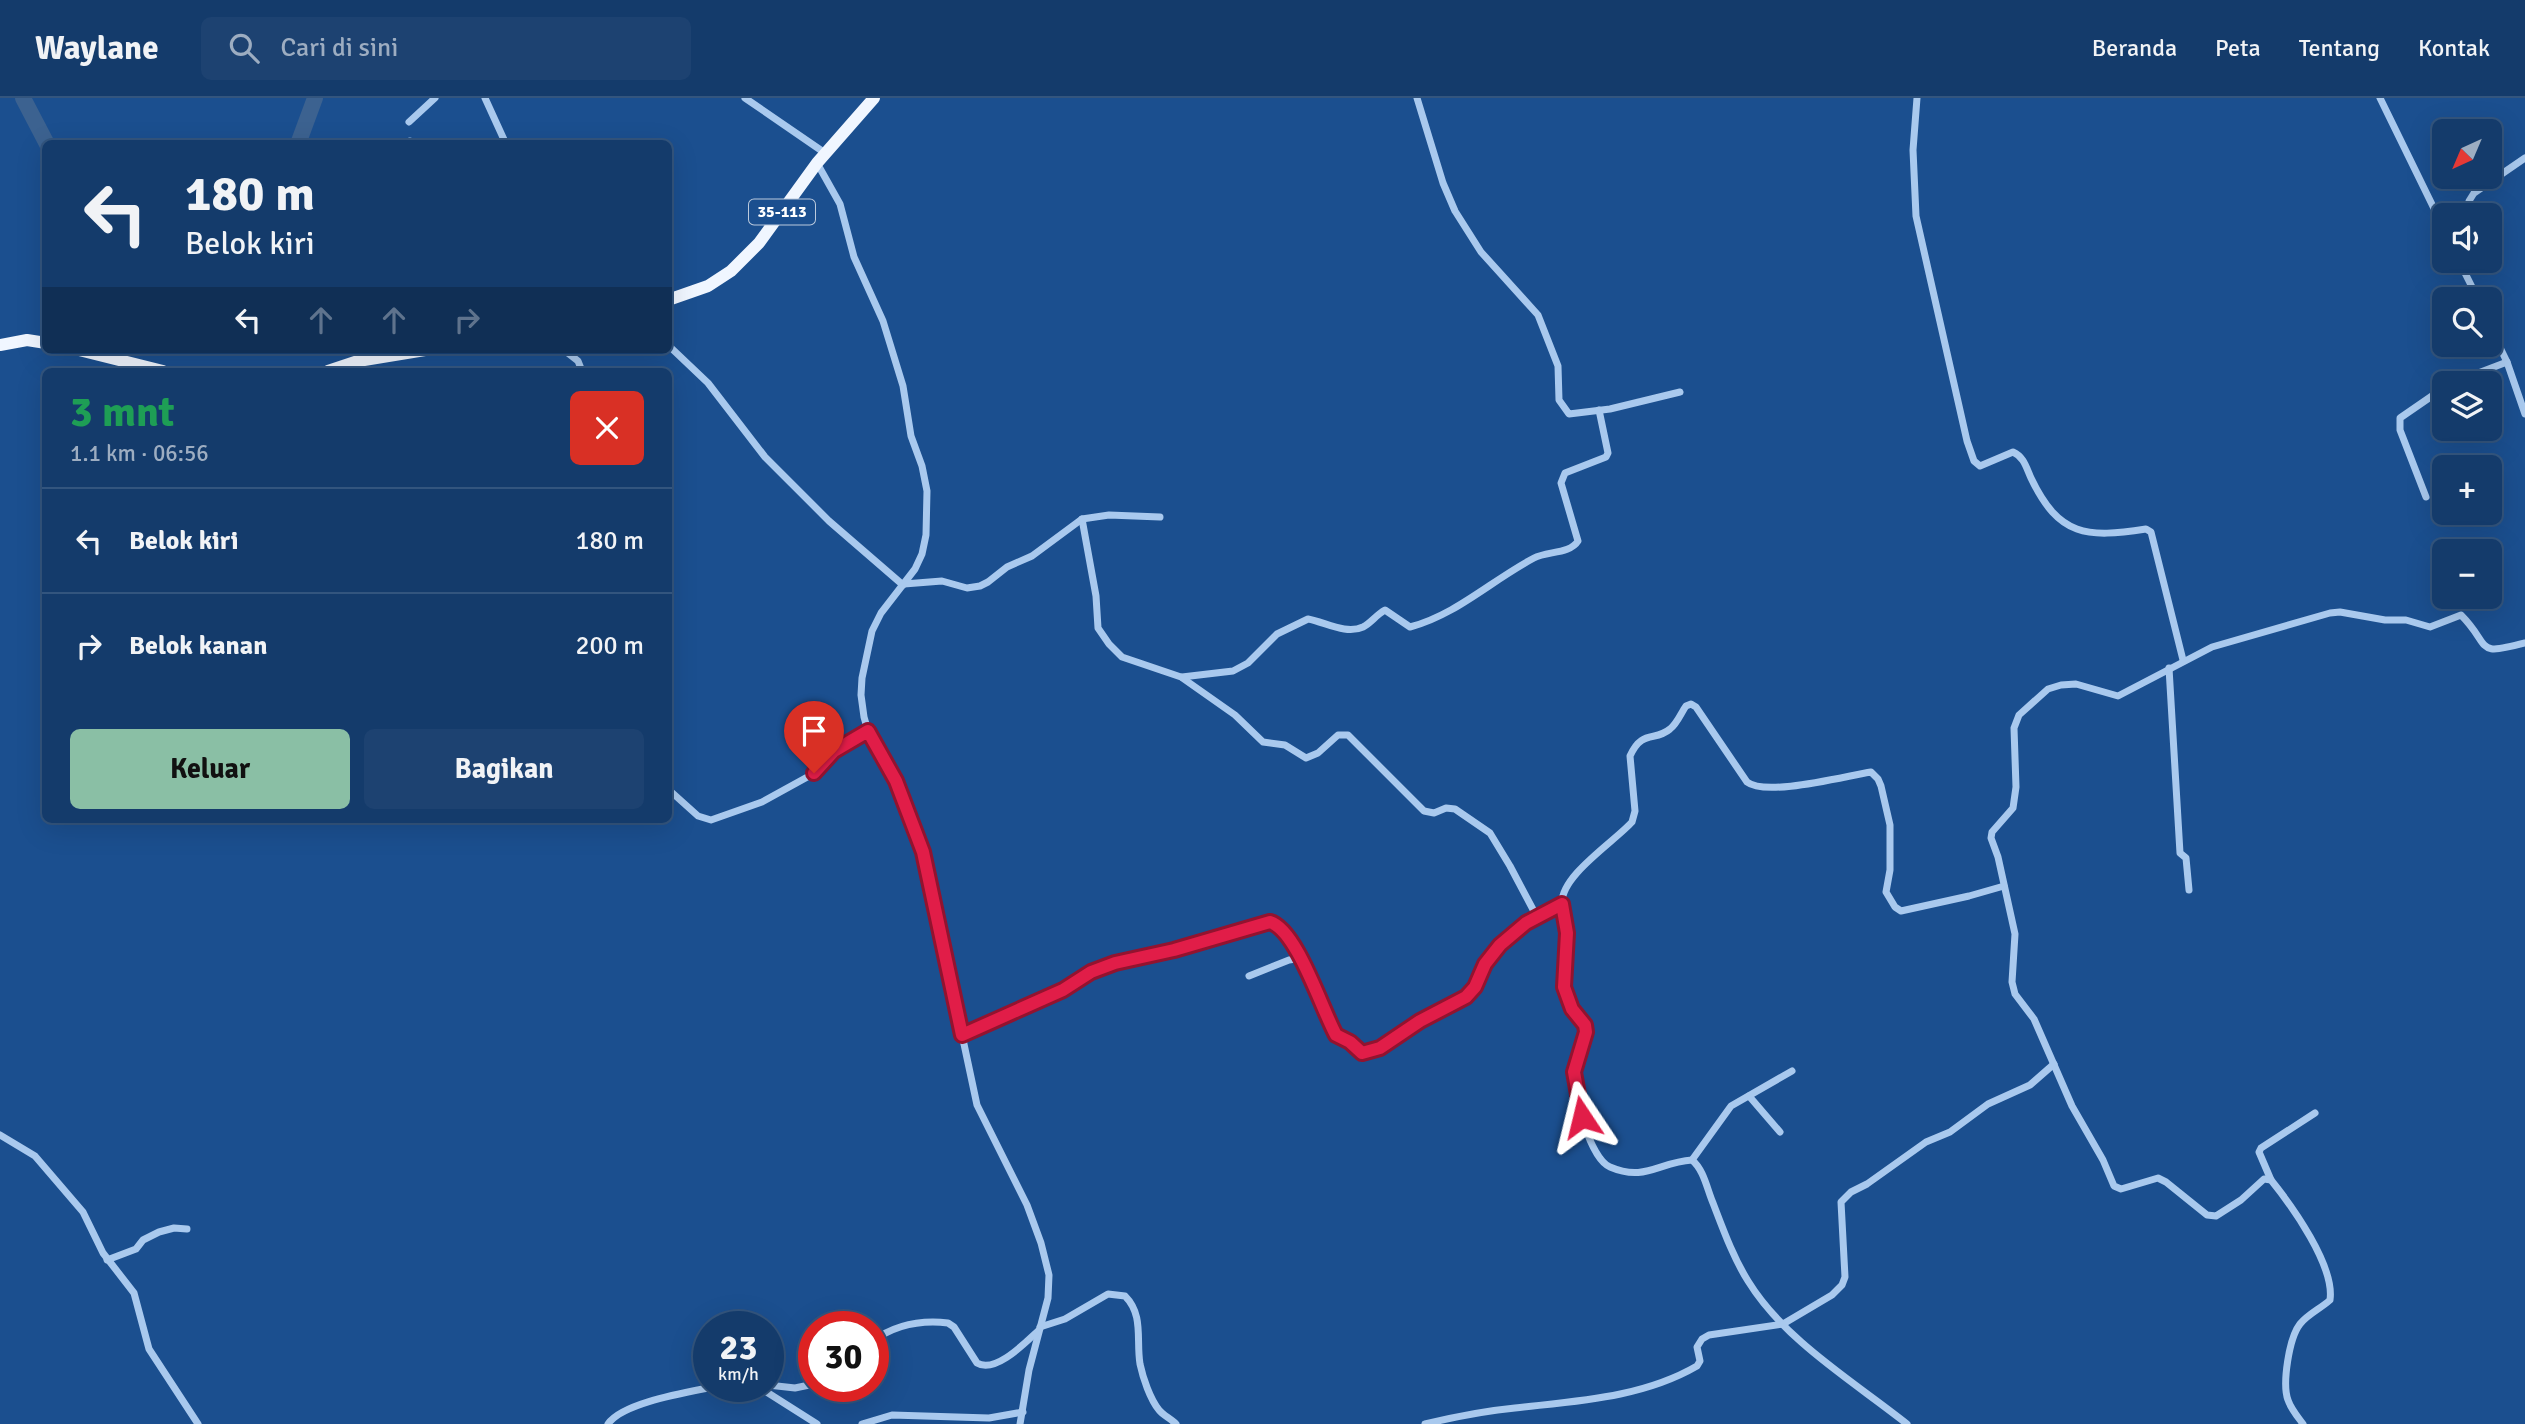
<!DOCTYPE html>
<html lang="id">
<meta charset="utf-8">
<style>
:root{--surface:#143b6b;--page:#1d4271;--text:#f1f3f6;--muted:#9dadc1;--line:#33557e;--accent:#8abfa5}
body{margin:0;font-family:Signika,sans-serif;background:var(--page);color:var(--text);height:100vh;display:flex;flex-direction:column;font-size:26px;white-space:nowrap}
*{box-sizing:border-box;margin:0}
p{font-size:23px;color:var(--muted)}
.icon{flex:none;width:38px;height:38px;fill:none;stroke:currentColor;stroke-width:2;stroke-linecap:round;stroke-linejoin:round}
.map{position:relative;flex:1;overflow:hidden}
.sheet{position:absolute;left:42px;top:270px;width:630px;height:455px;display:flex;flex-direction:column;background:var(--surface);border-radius:10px;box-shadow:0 7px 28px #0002,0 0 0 2px var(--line)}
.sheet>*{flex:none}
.guide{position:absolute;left:42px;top:42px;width:630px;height:214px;border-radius:10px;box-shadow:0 7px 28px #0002,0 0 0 2px var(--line);background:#143b6b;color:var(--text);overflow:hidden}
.needle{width:46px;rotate:224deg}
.controls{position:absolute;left:2432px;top:21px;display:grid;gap:14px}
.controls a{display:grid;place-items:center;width:70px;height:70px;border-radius:10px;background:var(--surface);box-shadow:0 7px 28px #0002,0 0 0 2px var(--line);font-size:35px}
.speed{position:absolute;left:693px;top:1213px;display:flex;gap:14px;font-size:35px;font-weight:700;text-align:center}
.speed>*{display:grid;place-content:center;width:91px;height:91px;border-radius:50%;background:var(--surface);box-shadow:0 7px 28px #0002,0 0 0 2px var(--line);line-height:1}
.speed small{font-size:18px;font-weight:400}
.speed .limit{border:10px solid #d22;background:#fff;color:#111}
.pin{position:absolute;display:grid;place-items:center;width:60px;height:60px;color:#fff;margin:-72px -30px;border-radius:50% 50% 50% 0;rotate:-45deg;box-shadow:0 0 7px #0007}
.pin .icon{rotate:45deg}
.me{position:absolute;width:77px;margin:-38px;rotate:350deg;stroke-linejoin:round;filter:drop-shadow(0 0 5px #0008)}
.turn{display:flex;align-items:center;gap:24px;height:147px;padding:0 28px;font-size:32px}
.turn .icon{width:91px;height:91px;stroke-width:2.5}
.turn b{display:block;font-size:49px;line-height:60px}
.lanes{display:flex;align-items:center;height:66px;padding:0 28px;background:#0003;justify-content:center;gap:35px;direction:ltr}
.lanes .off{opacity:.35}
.round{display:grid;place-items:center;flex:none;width:74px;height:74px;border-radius:10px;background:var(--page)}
.head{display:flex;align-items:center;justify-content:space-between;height:119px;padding:0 28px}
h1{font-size:42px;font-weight:700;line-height:52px;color:#1e9e55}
.primary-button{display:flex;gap:14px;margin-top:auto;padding:14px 28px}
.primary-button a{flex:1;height:80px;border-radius:10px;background:var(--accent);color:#111;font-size:28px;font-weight:700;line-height:80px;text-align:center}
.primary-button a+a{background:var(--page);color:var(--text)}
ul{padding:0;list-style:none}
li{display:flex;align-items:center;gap:21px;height:105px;padding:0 28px;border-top:2px solid var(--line)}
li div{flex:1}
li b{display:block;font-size:26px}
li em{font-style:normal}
header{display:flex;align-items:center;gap:42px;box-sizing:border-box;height:98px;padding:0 35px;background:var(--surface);border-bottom:2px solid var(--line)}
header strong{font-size:33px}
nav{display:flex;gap:38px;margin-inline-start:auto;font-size:24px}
.search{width:490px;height:63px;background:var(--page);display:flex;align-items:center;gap:18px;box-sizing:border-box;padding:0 24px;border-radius:10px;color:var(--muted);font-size:26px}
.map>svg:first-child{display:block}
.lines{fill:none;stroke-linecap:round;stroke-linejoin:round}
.river{stroke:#3c6290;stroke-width:16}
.minor{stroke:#a9c9ee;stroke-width:7}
.primary{stroke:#f0f6ff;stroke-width:12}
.route-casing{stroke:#92132f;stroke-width:18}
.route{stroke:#e11d48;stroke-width:12}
.labels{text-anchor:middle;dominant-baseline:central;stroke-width:6;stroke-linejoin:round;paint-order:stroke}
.shield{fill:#1b4f8f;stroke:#bbcadd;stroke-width:2}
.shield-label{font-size:16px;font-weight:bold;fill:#fff}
</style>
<header>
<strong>Waylane</strong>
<div class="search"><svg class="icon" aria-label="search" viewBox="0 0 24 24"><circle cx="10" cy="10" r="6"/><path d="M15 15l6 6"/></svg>Cari di sini</div>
<nav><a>Beranda</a><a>Peta</a><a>Tentang</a><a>Kontak</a></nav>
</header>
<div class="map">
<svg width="2525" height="1326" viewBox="0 0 2525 1326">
<rect width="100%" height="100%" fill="#1b4f8f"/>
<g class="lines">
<g class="river">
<path d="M 23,0 L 47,46"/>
<path d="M 298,46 L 315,0"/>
</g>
<g class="minor">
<path d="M 485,0 L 506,46"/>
<path d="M 745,0 L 825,55"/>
<path d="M 1417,0 L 1443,85 L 1455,113 L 1481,154 L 1538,217 L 1558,268 L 1559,302 L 1569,316 L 1610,311 L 1680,294"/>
<path d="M 1917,0 L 1913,52 L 1916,118 L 1967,343 L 1974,363 L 1980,368 L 2013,354 C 2024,359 2026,369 2031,380 C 2059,439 2087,440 2146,431 L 2151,434 L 2183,562"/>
<path d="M 2380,0 L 2445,133"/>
<path d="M 409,24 L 435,0"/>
<path d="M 404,46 L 410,43 L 418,46"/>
<path d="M 817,65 L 840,106 L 854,159 L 883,223 L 903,288 L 911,338 L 922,368 L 927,393 L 926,437 L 922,456 L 915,471 L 881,515 L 872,533 L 862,580 L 861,597 L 864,619 L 868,633 L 896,683 L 923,754 L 977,1007 L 1027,1107 L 1041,1145 L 1049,1177 L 1048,1200 L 1029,1272 L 1020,1326"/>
<path d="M 2470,117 L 2469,103 L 2474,95 L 2525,60"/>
<path d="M 2459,163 L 2478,201"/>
<path d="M 2490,229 L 2507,264 L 2525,316"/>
<path d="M 668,247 L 708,285 L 765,359 L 829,423 L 903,487"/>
<path d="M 564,252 L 578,263 L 582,273"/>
<path d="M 2452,285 L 2507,264"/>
<path d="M 2426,399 L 2400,332 L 2400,320 L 2445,289"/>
<path d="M 1082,421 L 1096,498 L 1098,530 L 1109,546 L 1122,559 L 1181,579 L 1235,617 L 1263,644 L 1285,647 L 1306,660 L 1318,655 L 1338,637 L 1348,637 L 1424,713 L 1434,715 L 1446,710 L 1455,711 L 1490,735 L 1510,768 L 1537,819"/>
<path d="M 904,486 L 942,483 L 967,490 L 980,488 L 988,484 L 1007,469 L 1032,458 L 1082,421 L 1109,417 L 1160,419"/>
<path d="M 2169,570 L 2180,755 L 2186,760 L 2189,792"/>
<path d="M 1182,579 L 1233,573 L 1248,565 L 1277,536 L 1308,521 C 1325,524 1346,537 1363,529 C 1371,525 1376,517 1385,512 L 1410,529 C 1456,517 1492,482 1534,460 C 1547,453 1570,456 1578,443 L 1561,385 L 1565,375 L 1606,359 L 1608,355 L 1599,312"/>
<path d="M 668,691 L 698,718 L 711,722 L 762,704 L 811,677 L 834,653 L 868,633"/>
<path d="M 1562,806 C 1563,816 1567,827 1567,837 C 1567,856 1560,877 1566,895 C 1569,907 1586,923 1586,932 C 1587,945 1576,959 1574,973 C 1572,993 1590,1061 1610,1069 C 1645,1084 1659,1064 1692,1062 C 1704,1072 1707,1091 1713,1105 C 1723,1131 1733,1159 1748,1183 C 1785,1243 1853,1283 1907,1326"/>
<path d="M 1249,878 L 1289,862 L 1296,861 L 1302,865"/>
<path d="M 962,937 L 1063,892 L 1091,874 L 1115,865 L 1174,852 L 1270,824 C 1297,832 1322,912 1336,937 L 1351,944 L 1362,955 L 1380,950 L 1421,923 L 1466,899 L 1475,889 L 1485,866 L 1500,847 L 1526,825 L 1562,806 C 1560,778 1614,744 1632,724 L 1635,713 L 1630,658 C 1642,631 1655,644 1670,631 C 1677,626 1681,615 1686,608 L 1691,606 L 1696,609 L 1747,684 C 1766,699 1845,678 1871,674 L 1878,681 L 1881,688 L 1890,727 L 1890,772 L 1886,794 L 1895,809 L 1901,813 L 1969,798 L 2004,788"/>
<path d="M 1749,998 L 1780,1034"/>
<path d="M 0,1037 L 35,1058 L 83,1114 L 103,1155 L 134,1195 L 149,1251 L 198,1326"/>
<path d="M 1692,1062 L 1731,1008 L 1792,973"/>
<path d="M 2271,1082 L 2259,1054 L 2261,1050 L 2315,1015"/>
<path d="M 107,1162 L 136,1151 L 143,1142 L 159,1134 L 174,1130 L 187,1131"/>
<path d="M 1040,1229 L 1065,1221 L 1108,1196 L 1125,1198 C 1144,1217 1136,1242 1140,1266 C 1143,1280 1150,1301 1159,1312 C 1163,1317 1171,1321 1176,1326"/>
<path d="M 873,1243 C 895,1227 922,1222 948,1225 L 954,1229 L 977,1265 C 995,1276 1025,1245 1038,1233"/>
<path d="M 768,1287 L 795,1290 L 814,1286"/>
<path d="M 753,1288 L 765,1293 L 817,1326"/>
<path d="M 608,1326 C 623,1304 690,1294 718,1288"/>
<path d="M 862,1326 L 892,1317 L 989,1320 L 1023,1314"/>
<path d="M 1425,1326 C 1454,1319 1484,1313 1515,1310 C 1576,1303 1642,1300 1697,1268 L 1700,1263 L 1697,1249 L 1702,1241 L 1709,1237 L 1783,1226 L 1832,1197 L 1842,1187 L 1845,1179 L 1841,1104 L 1851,1094 L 1867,1086 L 1926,1044 L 1950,1034 L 1988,1006 L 2030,987 L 2054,966"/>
<path d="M 2303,1326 C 2298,1319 2291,1311 2288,1302 C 2282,1286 2289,1240 2300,1226 C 2308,1216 2320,1211 2330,1202 C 2335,1168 2292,1108 2271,1082 L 2264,1081 L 2241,1102 L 2216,1118 L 2207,1117 L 2166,1084 L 2158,1080 L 2121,1091 L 2114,1088 L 2103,1062 L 2072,1008 L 2034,921 L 2015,896 L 2012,884 L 2015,836 L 1998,759 L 1991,740 L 1992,734 L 2013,710 L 2016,689 L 2014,630 L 2019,617 L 2048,591 L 2061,587 L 2076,586 L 2118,598 L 2212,549 L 2330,515 L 2340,514 L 2385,522 L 2406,522 L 2430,529 L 2461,517 C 2492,548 2473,559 2525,545"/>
</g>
<g class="primary">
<path d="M 668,202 L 708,188 L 731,173 L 759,145 L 817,65 L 874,0"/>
<path d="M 0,247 L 27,242 L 46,245"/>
<path d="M 79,252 L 163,273"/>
<path d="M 328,273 L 358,263 L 425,252"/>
</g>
</g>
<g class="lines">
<g class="route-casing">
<path id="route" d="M 814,675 L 834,653 L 868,633 L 896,683 L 923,754 L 962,937 L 1063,892 L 1091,874 L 1115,865 L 1174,852 L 1270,824 C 1297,832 1322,912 1336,937 L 1350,944 L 1362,955 L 1380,950 L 1420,923 L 1466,899 L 1475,889 L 1485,866 L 1500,847 L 1526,825 L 1562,806 L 1567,835 L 1564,889 L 1572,911 L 1585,927 L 1586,934 L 1574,974 L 1582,1019"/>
</g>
<use href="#route" class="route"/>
</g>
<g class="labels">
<rect class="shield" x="749" y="101.5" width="66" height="25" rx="5"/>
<g class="shield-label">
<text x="782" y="114">35-113</text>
</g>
</g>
</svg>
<div class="controls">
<a><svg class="needle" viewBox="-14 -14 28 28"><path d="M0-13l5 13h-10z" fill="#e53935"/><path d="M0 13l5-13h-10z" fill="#9dadc1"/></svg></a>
<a><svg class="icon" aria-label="sound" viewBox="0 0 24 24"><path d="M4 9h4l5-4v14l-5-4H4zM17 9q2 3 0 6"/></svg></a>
<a><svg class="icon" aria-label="search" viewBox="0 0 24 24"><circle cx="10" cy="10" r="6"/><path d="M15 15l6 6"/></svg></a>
<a><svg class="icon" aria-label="layers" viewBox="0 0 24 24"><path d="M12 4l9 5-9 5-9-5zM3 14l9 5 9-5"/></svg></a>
<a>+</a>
<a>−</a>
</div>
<div class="speed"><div>23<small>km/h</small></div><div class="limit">30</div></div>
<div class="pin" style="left:814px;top:675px;background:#d93025"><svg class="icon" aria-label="arrive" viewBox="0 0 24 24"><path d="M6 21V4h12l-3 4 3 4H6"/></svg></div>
<svg class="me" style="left:1582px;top:1019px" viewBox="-20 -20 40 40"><path d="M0-17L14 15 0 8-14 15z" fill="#e11d48" stroke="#fff" stroke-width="4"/></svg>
<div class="guide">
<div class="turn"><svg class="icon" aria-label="left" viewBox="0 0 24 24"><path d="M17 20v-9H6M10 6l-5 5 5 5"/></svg><div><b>180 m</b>Belok kiri</div></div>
<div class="lanes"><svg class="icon" aria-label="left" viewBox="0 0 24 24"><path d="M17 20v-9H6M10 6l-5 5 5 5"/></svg><svg class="icon off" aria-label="ahead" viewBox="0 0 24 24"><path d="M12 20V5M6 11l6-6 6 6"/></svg><svg class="icon off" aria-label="ahead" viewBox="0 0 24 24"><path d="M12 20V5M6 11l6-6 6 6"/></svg><svg class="icon off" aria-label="right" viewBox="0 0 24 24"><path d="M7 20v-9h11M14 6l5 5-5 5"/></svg></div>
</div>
<section class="sheet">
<div class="head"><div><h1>3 mnt</h1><p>1.1 km · 06:56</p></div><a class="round" style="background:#d93025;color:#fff"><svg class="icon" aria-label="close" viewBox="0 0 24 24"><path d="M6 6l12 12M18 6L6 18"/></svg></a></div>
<ul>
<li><svg class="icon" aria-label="left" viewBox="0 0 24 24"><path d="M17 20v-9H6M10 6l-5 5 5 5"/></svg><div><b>Belok kiri</b></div><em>180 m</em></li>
<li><svg class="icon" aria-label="right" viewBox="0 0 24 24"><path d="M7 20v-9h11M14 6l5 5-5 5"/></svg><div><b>Belok kanan</b></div><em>200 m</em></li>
</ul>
<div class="primary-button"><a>Keluar</a><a>Bagikan</a></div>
</section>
</div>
